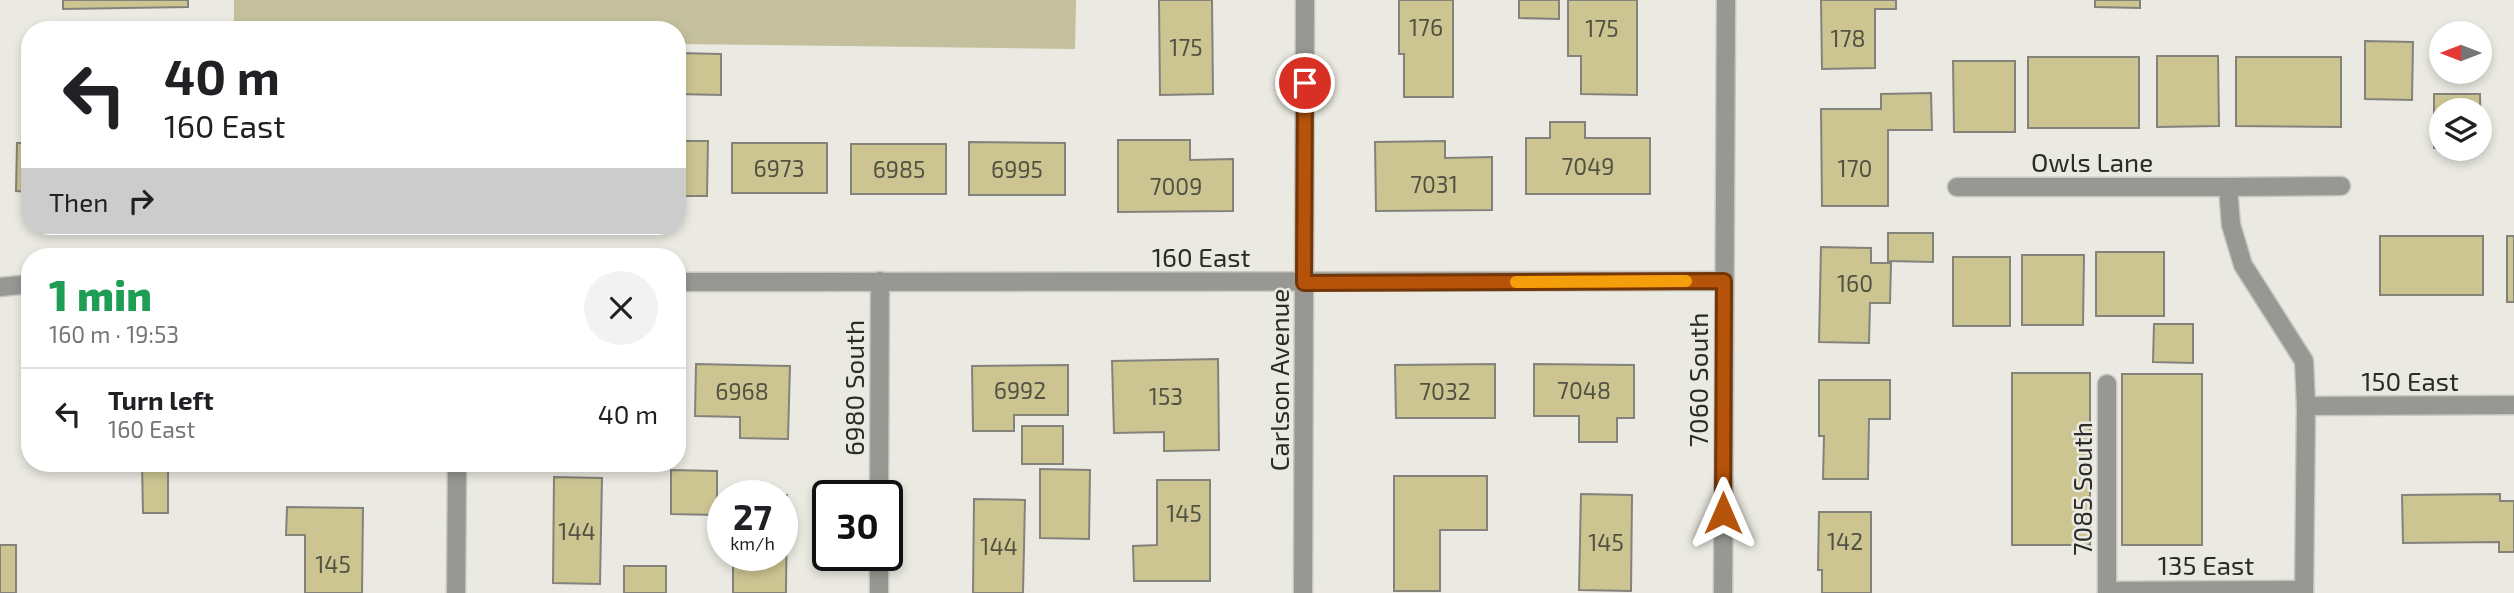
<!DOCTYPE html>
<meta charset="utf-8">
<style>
:root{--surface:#fff;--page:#f2f2f2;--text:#202124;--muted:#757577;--line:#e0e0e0}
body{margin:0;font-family:"Exo 2",sans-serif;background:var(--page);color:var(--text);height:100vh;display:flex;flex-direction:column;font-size:26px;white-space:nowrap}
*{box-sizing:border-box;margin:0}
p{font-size:23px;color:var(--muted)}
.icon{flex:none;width:38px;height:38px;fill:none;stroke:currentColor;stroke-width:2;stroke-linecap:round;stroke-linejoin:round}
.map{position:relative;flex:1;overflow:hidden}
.drawer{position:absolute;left:21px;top:248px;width:665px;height:224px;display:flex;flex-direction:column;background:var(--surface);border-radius:28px;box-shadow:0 4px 10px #0003}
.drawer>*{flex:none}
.banner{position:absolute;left:21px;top:21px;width:665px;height:214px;border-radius:28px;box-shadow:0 4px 10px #0003;background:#fff;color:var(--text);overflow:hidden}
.needle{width:46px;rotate:270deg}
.fabs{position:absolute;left:2429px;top:21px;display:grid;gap:14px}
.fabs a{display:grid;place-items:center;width:63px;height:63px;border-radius:50%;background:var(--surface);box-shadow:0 4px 10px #0003;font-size:35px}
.speed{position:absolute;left:707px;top:480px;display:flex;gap:14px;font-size:35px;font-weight:700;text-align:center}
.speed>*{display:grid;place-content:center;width:91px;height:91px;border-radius:50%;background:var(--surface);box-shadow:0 4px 10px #0003;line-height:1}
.speed small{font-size:18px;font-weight:400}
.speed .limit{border:4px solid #111;border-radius:10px;background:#fff;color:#111}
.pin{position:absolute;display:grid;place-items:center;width:60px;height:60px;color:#fff;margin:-30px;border:4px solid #fff;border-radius:50%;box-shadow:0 2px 7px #0007}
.me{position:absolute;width:77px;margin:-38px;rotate:0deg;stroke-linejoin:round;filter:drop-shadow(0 0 5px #0008)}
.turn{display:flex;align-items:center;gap:24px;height:147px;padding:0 28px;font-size:32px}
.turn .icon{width:91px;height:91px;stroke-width:2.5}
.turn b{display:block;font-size:49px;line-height:60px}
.then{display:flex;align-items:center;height:66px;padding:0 28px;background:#0003;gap:14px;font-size:26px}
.round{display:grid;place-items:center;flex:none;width:74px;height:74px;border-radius:37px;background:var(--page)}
.overview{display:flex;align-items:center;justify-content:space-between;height:119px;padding:0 28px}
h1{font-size:42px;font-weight:800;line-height:52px;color:#1e9e55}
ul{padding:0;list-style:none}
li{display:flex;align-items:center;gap:21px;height:91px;padding:0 28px;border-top:2px solid var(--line)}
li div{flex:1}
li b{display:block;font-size:26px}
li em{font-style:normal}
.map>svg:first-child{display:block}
.green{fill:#c4c09e}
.building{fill:#ccc592;stroke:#83827b;stroke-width:2}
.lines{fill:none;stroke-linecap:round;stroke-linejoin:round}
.street-casing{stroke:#c8c8c1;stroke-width:21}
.street{stroke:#979793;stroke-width:18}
.route-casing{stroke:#753606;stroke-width:18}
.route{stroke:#b45309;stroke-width:12}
.slow{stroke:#f59e0b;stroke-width:12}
.labels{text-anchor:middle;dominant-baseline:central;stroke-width:5;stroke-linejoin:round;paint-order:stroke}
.number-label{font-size:23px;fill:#535242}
.street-label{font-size:26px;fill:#2b2b28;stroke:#ebeae2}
</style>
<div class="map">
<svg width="2514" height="593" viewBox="0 0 2514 593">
<rect width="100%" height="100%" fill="#ebeae2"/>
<path class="green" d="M 234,0 L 1076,0 L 1075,49 L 677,44 L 677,30 L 234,30 Z"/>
<g class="building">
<path d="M 63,0 L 188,0 L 188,7 L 63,9 Z"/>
<path d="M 1159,0 L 1212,0 L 1213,94 L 1160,95 Z"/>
<path d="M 1399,0 L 1453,0 L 1453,97 L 1404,97 L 1404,54 L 1399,54 Z"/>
<path d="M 1519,0 L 1559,0 L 1559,19 L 1519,18 Z"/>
<path d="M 1568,0 L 1637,0 L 1637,95 L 1581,94 L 1581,56 L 1568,56 Z"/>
<path d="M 1821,0 L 1896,0 L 1896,9 L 1875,9 L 1875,68 L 1822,69 Z"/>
<path d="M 2095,0 L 2140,0 L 2140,8 L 2095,7 Z"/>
<path d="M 2365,41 L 2413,42 L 2412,100 L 2365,99 Z"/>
<path d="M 677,53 L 721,54 L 721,95 L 677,94 Z"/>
<path d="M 2157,56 L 2218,56 L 2219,126 L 2157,127 Z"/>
<rect x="2028" y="57" width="111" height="71"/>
<path d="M 2236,57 L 2341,57 L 2341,127 L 2236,126 Z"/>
<path d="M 1953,61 L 2015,61 L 2015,132 L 1954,132 Z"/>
<path d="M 1931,93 L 1932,130 L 1888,130 L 1888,206 L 1822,206 L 1821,109 L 1881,109 L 1881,94 Z"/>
<path d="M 2434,94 L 2480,94 L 2481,148 L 2480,110 L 2441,110 L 2441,148 L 2434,148 Z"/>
<path d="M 1550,122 L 1585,122 L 1585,138 L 1650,138 L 1650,194 L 1526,194 L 1526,138 L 1550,138 Z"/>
<path d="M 1118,140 L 1190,140 L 1190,160 L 1233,159 L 1233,211 L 1118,212 Z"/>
<path d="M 677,141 L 708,141 L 707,196 L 677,196 Z"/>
<path d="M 1445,141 L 1445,158 L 1492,157 L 1492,210 L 1376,211 L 1375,142 Z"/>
<path d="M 969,142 L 1065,143 L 1065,195 L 969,195 Z"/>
<path d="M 17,143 L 30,143 L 30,192 L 16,191 Z"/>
<rect x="732" y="143" width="95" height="50"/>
<rect x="851" y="144" width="95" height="50"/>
<path d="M 1888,233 L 1933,233 L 1933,262 L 1888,261 Z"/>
<rect x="2380" y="236" width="103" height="59"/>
<rect x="2507" y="236" width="7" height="66"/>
<path d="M 1821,247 L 1871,248 L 1871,263 L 1891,263 L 1890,303 L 1870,303 L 1869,343 L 1819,342 Z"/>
<rect x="2096" y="252" width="68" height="64"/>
<path d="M 2022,255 L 2084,255 L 2083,325 L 2022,325 Z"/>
<rect x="1953" y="257" width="57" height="69"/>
<path d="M 2154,324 L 2193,324 L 2193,363 L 2153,362 Z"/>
<path d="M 1218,359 L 1219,450 L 1164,451 L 1164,432 L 1114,433 L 1112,361 Z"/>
<path d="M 696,364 L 790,366 L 788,439 L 740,438 L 740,417 L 695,416 Z"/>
<path d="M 1495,364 L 1495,418 L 1396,418 L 1395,365 Z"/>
<path d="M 1534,364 L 1634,365 L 1634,418 L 1617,418 L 1617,442 L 1579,442 L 1579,416 L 1534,416 Z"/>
<path d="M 1068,365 L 1068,415 L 1014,415 L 1014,431 L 973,431 L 972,366 Z"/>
<rect x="2012" y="373" width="78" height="172"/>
<rect x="2122" y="374" width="80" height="171"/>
<path d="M 1819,380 L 1890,380 L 1890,419 L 1869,419 L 1868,479 L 1823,479 L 1824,436 L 1819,436 Z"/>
<rect x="1022" y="426" width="41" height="38"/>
<path d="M 142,464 L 168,464 L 168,513 L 143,513 Z"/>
<path d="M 1040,469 L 1090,470 L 1089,539 L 1040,538 Z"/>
<path d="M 671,470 L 717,471 L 717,515 L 671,514 Z"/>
<path d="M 1394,476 L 1487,476 L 1487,530 L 1440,530 L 1440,591 L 1394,591 Z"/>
<path d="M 554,477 L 602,478 L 600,584 L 553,583 Z"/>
<path d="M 1157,480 L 1210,480 L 1210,581 L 1134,581 L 1133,546 L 1157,545 Z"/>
<path d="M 735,494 L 787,495 L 786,593 L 733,593 L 733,555 L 782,555 L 782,495 Z"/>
<path d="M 1581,494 L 1632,495 L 1631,591 L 1579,590 Z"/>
<path d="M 2500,494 L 2500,501 L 2514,501 L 2514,552 L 2499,552 L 2499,542 L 2403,543 L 2402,495 Z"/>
<path d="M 974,499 L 1025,500 L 1023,593 L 973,593 Z"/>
<path d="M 287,507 L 363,508 L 362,593 L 305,593 L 305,535 L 286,535 Z"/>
<path d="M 1819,512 L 1871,512 L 1871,593 L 1822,593 L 1822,570 L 1818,570 Z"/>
<rect x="0" y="545" width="16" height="48"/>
<rect x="624" y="566" width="42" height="27"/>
</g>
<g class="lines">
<g class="street-casing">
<g id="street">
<path d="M 1957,187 L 2228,187 L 2231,225 L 2243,265 L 2304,361 L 2306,406 L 2304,593"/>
<path d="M 2228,187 L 2341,186"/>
<path d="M 677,282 L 1724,281"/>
<path d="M 0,287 L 30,284"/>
<path d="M 2107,384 L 2107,593"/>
<path d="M 2306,406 L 2514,405"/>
<path d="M 879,495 L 880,281"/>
<path d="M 2107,591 L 2304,590"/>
<path d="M 456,593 L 457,464"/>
<path d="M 879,593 L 879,555"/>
<path d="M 1303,593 L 1305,0"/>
<path d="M 1723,593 L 1726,0"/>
</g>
</g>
<use href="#street" class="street"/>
</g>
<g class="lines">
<g class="route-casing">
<path id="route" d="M 1305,83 L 1304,283 L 1724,281 L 1723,513"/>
</g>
<use href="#route" class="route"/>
<path class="slow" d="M 1516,282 L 1686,281"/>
</g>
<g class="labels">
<g class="number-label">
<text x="1426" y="27">176</text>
<text x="1602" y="28">175</text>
<text x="1848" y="38">178</text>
<text x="1186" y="47">175</text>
<text x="1588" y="166">7049</text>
<text x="779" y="168">6973</text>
<text x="1855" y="168">170</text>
<text x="899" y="169">6985</text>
<text x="1017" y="169">6995</text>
<text x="1434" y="184">7031</text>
<text x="1176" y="186">7009</text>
<text x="1855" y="283">160</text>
<text x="1020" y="390">6992</text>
<text x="1584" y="390">7048</text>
<text x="742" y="391">6968</text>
<text x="1445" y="391">7032</text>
<text x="1166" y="396">153</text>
<text x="1184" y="513">145</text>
<text x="577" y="531">144</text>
<text x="1845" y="541">142</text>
<text x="1606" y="542">145</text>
<text x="999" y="546">144</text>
<text x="333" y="564">145</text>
</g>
<g class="street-label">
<text x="2092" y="161">Owls Lane</text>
<text x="1201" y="256">160 East</text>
<text transform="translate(1278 380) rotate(-90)">Carlson Avenue</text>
<text transform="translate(1697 380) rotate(-90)">7060 South</text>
<text x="2410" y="380">150 East</text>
<text transform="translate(853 388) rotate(-90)">6980 South</text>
<text transform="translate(2081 489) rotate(-90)">7085 South</text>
<text x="2206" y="564">135 East</text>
</g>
</g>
</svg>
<div class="fabs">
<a><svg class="needle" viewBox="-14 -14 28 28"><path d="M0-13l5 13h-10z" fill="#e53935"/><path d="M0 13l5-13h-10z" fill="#757577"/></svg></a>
<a><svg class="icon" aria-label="layers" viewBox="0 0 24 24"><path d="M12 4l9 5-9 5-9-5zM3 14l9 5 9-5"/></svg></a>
</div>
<div class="speed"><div>27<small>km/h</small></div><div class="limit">30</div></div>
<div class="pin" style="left:1305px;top:83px;background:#d93025"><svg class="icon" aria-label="arrive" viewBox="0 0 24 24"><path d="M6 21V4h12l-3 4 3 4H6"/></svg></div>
<svg class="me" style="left:1723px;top:513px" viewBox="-20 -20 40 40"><path d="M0-17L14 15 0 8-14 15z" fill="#b45309" stroke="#fff" stroke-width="4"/></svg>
<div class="banner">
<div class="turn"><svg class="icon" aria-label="left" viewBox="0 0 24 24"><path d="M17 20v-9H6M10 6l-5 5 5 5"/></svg><div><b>40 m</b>160 East</div></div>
<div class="then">Then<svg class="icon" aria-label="right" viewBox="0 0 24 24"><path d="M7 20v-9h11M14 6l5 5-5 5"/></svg></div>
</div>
<section class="drawer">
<div class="overview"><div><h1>1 min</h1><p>160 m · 19:53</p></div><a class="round"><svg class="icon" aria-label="close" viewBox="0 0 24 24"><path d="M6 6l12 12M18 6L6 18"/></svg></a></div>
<ul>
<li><svg class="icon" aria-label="left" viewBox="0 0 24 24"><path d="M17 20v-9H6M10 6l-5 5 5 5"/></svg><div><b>Turn left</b><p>160 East</p></div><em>40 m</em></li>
</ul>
</section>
</div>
